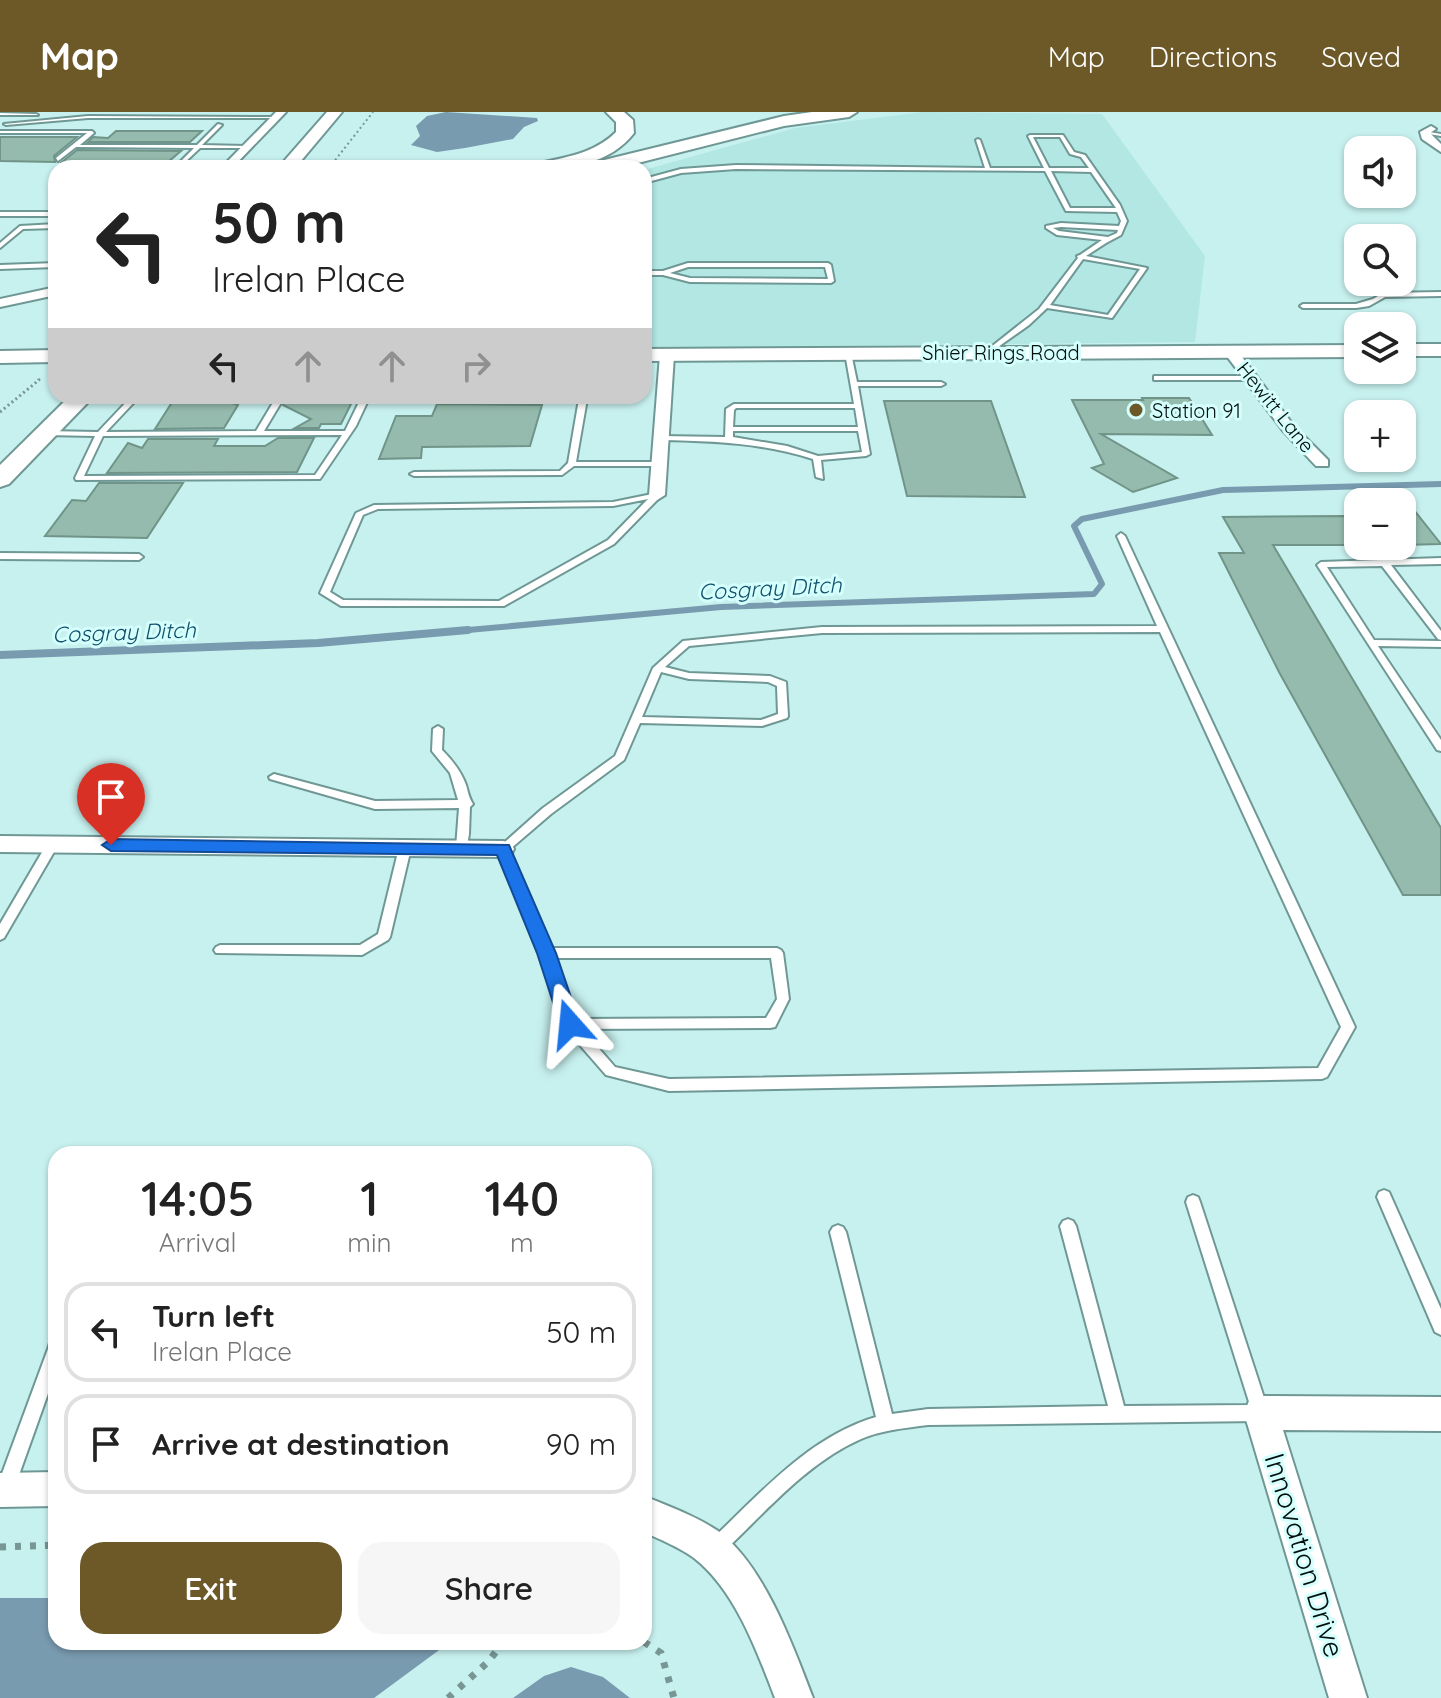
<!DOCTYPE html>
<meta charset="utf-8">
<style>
:root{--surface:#fff;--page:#f6f6f6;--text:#222;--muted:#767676;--line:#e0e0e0;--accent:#6d5928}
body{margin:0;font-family:Quicksand,sans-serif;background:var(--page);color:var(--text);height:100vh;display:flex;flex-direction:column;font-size:30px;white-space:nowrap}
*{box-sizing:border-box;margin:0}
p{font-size:26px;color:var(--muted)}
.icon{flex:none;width:44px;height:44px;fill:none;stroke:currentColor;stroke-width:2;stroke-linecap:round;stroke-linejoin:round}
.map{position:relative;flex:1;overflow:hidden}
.details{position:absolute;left:48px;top:1034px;width:604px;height:504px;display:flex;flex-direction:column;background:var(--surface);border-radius:24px;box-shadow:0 2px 6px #0004}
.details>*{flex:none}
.hud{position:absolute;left:48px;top:48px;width:604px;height:244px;border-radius:24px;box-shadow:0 2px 6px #0004;background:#fff;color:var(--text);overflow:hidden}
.buttons{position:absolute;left:1344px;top:24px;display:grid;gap:16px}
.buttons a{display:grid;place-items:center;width:72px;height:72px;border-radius:16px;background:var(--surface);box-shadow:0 2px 6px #0004;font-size:40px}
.pin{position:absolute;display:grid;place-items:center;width:68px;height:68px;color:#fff;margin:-82px -34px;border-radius:50% 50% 50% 0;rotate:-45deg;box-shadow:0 0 8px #0007}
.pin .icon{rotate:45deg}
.me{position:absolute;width:88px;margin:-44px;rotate:342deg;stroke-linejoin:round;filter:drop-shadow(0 0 6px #0008)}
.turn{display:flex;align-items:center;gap:28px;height:168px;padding:0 32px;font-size:36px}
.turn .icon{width:104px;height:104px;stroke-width:2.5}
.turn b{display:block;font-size:56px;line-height:68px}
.lanes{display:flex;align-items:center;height:76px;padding:0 32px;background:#0003;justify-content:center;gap:40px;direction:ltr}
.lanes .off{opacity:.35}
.eta{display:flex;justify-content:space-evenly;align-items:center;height:136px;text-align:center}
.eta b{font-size:48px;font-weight:600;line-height:56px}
.button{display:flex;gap:16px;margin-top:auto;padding:16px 32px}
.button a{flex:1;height:92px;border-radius:24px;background:var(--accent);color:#fff;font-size:32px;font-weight:600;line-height:92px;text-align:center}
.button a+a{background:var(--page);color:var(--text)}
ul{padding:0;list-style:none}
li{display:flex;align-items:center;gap:24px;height:100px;margin:0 16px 12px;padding:0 16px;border:4px solid var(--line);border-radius:24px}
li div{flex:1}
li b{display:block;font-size:30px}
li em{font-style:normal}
header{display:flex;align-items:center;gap:48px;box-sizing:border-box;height:112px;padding:0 40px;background:var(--accent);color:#fff}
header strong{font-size:38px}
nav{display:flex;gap:44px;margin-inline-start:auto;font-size:28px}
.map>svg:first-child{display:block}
.built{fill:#b2e7e4}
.water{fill:#799baf}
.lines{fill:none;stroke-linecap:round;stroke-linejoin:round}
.stream-far1{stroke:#799baf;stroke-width:6}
.stream{stroke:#799baf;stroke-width:8}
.building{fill:#94bbad;stroke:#709487;stroke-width:2}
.lane-casing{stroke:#6f9895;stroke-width:4}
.street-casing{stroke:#6f9895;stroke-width:4}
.secondary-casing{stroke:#6f9895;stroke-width:4}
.primary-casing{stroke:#6f9895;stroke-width:4}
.highway-casing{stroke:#6f9895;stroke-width:4}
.path-far2{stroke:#789694;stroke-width:2;stroke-dasharray:2 3;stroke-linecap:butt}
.path-far1{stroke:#789694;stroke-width:3;stroke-dasharray:2 3;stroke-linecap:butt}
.path{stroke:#789694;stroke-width:7;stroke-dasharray:6 9;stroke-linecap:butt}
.lane{fill:#fff;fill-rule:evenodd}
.street{fill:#fff;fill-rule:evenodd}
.secondary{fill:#fff;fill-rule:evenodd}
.primary{fill:#fff;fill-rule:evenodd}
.highway{fill:#fff;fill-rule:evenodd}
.route{fill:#1a73e8;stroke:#114b97;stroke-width:2}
.poi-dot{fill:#6d5928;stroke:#d4fffc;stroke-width:3}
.labels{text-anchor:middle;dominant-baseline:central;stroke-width:6;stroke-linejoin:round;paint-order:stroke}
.far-street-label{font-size:20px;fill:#020f0e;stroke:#d4fffc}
.far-poi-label{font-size:20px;fill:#020f0e;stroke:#d4fffc;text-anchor:start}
.far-water-label{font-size:22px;font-style:italic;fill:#0f4f6c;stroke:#d4fffc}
.near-street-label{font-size:28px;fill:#020f0e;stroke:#d4fffc}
</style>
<header>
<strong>Map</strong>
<nav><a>Map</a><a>Directions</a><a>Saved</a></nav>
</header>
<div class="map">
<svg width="1441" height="1586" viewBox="0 0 1441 1586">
<rect width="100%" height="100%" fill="#c7f1ef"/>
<path class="built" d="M 923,0 L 1102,2 L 1205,144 L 1195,230 L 644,236 L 644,58 L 795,16 Z"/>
<g class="water">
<path d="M 446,0 L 537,6 L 538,9 L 524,15 L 513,27 L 465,36 L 437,40 L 411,33 L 420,24 L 416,14 L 427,4 Z"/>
<path d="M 0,1486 L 56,1486 L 56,1530 L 450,1530 L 374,1586 L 0,1586 Z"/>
<path d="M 571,1555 L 603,1565 L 630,1586 L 513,1586 L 544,1564 Z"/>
</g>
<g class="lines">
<path class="stream-far1" d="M 446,520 L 721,495 L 1094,482 L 1102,472 L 1074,414 L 1082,407 L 1223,378 L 1441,372"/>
<path class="stream" d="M 0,543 L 318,531 L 468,518"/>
</g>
<g class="building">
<path d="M 116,19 L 202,19 L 190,30 L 88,30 L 93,25 L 108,26 Z"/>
<path d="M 0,25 L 77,25 L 54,44 L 55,50 L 0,49 Z"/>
<path d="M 77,38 L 181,39 L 168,50 L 62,50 Z"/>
<path d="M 176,284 L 236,284 L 232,291 L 238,293 L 224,316 L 155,317 Z"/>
<path d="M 288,284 L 355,284 L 341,312 L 321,312 L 319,316 L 295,316 L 311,307 L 283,293 Z"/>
<path d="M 1142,286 L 1189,286 L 1212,323 L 1101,322 L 1177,366 L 1133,380 L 1092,356 L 1104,352 L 1072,288 L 1143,288 Z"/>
<path d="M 884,289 L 991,289 L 1025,385 L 907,384 Z"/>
<path d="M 437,292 L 542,293 L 530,334 L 422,335 L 421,346 L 379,347 L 396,304 L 432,304 Z"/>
<path d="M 278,326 L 314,326 L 297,360 L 107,361 L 128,331 L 142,336 L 148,327 L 218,327 L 214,334 L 265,334 Z"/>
<path d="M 99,371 L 183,371 L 147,426 L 45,424 L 72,388 L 86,389 Z"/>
<path d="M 1402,383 L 1441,432 L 1402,433 Z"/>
<path d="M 1344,404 L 1358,407 L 1358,433 L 1273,433 L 1441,716 L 1441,783 L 1403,783 L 1279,560 L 1219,441 L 1244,441 L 1223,405 Z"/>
</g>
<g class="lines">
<g class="lane-casing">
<g id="lane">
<path d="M 0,1 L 36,2 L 38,3 L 0,3 Z"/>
<path d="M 88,4 L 275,5 L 277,6 L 88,6 L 6,13 L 4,12 Z"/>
<path d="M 218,12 L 222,13 L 202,33 L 246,34 L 248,36 L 200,36 L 183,52 L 181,49 L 194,36 L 76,35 L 58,49 L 56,46 L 87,21 L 0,21 L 0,19 L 92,19 L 94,21 L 80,33 L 197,33 Z"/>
<path d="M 1423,19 L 1441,22 L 1441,24 L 1423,21 Z"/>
<path d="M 1030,23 L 1063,23 L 1074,40 L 1085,43 L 1120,93 L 1127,109 L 1121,123 L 1106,131 L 1086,144 L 1147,156 L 1112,206 L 1047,196 L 1029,213 L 988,242 L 985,240 L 986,239 L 1039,197 L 1078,146 L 1077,144 L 1080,143 L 1102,128 L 1057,123 L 1046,116 L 1046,114 L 1061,111 L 1119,114 L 1121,109 L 1117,100 L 1066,99 L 1045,59 L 736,57 L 681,61 L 644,71 L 644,67 L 681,57 L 736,53 L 985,56 L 976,28 L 978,27 L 980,28 L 990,56 L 1044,56 L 1028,24 ZM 1033,25 L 1060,25 L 1070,42 L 1081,45 L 1089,56 L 1049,56 ZM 1051,59 L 1091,60 L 1116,96 L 1070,96 ZM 1061,115 L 1118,118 L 1117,121 L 1108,125 L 1059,119 L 1053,116 ZM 1083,147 L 1140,157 L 1108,203 L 1050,193 Z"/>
<rect x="0" y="100" width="56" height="4"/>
<path d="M 56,112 L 56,116 L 23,117 L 0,136 L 0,131 L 20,114 Z"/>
<path d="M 56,151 L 56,155 L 0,157 L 0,153 Z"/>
<path d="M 688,151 L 828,151 L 831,153 L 834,169 L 831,171 L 690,170 L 663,163 L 644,163 L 644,159 L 663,159 ZM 688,155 L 825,155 L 828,167 L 690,166 L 670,161 Z"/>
<path d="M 1441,180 L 1441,184 L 1385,185 L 1369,194 L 1356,196 L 1303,196 L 1300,194 L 1303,192 L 1356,192 L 1373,187 L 1383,181 Z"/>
<path d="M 848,239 L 851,241 L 857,270 L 941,270 L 945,272 L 941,274 L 858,274 L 870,342 L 866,344 L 821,348 L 823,367 L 816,365 L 813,347 C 763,331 713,329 661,328 L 657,326 L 661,324 L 725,325 L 726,297 L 734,292 L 854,292 L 845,241 ZM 736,296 L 855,296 L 858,315 L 733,315 L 734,298 ZM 733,319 L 858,319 L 862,340 L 818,344 L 787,334 L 733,325 Z"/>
<path d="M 1154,264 L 1251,264 L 1255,266 L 1251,268 L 1154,268 Z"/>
<path d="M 132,284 L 140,284 L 106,320 L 256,319 L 277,284 L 285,284 L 264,319 L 345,319 L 362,284 L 370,284 L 356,314 L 320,367 L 76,368 L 75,366 L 95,324 L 45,323 L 41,321 L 45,319 L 98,320 ZM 342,323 L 315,363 L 84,364 L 103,324 Z"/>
<path d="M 577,284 L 585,284 L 587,287 L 576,350 L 659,350 L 663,352 L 662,354 L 574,354 L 562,363 L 414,364 L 410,362 L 414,360 L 560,359 L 568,351 L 579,287 Z"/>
<path d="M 657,381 L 661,383 L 660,385 L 614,432 L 504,494 L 341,494 L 320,481 L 356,401 L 374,393 L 613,390 ZM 648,387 L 608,428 L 499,489 L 343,488 L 330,480 L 363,403 L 378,397 L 613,394 Z"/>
<path d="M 1121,421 L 1125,424 L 1355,915 L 1327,965 L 1322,967 L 669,979 L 606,963 L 565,916 L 541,841 L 497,737 L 543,696 L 615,644 L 653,556 L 683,529 L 822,515 L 1157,514 L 1117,424 ZM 1160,520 L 1341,915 L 1318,956 L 669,967 L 615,955 L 582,917 L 770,916 L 775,915 L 789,887 L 783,841 L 781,838 L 777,836 L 551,836 L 509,738 L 551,702 L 624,648 L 640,611 L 762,614 L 787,606 L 788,604 L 786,570 L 770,564 L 689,561 L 665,555 L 689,534 L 822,521 ZM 661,560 L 689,567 L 768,570 L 777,574 L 778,602 L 761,608 L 642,605 ZM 555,846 L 771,846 L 777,887 L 766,906 L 575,907 Z"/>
<path d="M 0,441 L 139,442 L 143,445 L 139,448 L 0,447 Z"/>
<path d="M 1441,446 L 1441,452 L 1391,453 L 1441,519 L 1441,528 L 1438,527 L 1382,454 L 1327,455 L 1374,528 L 1441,529 L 1441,535 L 1378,534 L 1441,628 L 1441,639 L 1437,638 L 1317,453 L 1321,450 Z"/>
<path d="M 438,614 L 443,617 L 442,638 C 452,648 461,659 466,673 C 468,680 469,686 473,692 L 470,695 L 469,722 L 466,739 L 458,739 L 456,736 L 459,696 L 375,697 L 270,667 L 269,665 L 274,662 L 375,689 L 458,688 L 450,661 L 432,639 L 433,617 Z"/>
<path d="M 52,729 L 58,733 L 4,826 L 0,828 L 0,812 L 48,730 Z"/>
<path d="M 405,732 L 411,736 L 390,825 L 388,828 L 362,843 L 216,841 L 214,838 L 216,835 L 220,833 L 360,833 L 378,822 L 399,736 Z"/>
<path d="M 1384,1078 L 1389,1080 L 1441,1197 L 1441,1223 L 1435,1220 L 1377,1085 L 1379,1080 Z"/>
<path d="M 1193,1083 L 1198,1085 L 1200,1090 L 1269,1301 L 1267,1307 L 1261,1309 L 928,1313 C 906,1316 881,1318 861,1327 C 806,1351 764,1402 721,1442 L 715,1445 L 709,1442 L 706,1436 L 709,1430 C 759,1383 808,1325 876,1305 L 830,1120 L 833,1115 L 838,1113 L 843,1115 L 846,1120 L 892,1302 L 928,1297 L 1108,1294 L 1060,1114 L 1063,1109 L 1068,1107 L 1073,1109 L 1076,1114 L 1124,1294 L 1250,1293 L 1186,1090 L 1188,1085 Z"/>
<path d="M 56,1229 L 56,1259 L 15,1374 L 12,1380 L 6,1383 L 0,1380 L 0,1367 L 48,1237 L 50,1231 Z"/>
</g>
</g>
<g class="street-casing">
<g id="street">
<path d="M 276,0 L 286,0 L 232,56 L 221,56 Z"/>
<path d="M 1431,14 L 1436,17 L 1430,21 L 1441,32 L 1441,40 L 1422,27 L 1420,20 Z"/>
<path d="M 56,175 L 56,183 L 0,195 L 0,187 Z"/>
<path d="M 1226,237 L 1236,237 L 1294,314 L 1328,348 L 1328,354 L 1316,354 L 1284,320 L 1226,243 Z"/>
<path d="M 667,239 L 674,243 L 665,383 L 657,388 L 649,383 L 660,243 Z"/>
<path d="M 0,724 L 503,729 L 511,731 L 514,737 L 511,743 L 503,745 L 0,740 Z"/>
<path d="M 1261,1284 L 1441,1285 L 1441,1319 L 1283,1318 L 1367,1586 L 1329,1586 L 1244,1301 L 1249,1289 Z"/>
<path d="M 56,1360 L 56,1394 L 0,1395 L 0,1361 Z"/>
<path d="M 644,1384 C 668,1394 696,1404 718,1419 C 764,1453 793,1534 813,1586 L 775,1586 C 757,1539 735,1478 694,1446 C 679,1435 661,1428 644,1420 Z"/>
</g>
</g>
<g class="secondary-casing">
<g id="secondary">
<rect x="1402" y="232" width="39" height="12"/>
<path d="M 1358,233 L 1358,245 L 644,249 L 644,237 Z"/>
<path d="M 56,238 L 56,250 L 0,251 L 0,239 Z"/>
</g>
</g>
<g class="primary-casing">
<g id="primary">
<path d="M 327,0 L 342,0 L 295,56 L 278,56 Z"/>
<path d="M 70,284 L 94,284 L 9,372 L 0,375 L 0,353 Z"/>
</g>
</g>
<g class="highway-casing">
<g id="highway">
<path d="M 606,0 L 624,0 L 633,8 L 634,21 C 609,53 571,56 534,56 L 536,52 C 565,45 594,42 616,20 L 616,10 Z"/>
<path d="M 812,0 L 857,0 L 849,5 L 784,14 L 618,56 L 587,56 L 596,50 L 784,4 Z"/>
</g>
</g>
<path class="path-far2" d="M 329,56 L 373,0"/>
<path class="path-far1" d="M 0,300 L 39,268 L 38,264"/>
<g class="path">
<path d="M 0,1435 L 56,1433"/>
<path d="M 644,1530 L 661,1541 L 674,1586"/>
<path d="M 448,1586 L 489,1549 L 503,1530"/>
</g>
<use href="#lane" class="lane"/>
<use href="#street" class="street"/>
<use href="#secondary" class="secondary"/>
<use href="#primary" class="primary"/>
<use href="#highway" class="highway"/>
</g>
<path class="route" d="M 111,727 L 509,733 L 556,841 L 580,912 L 577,918 L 563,918 L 560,912 L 537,841 L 497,743 L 111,739 L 102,733 Z"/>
<circle class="poi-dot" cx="1136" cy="298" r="8"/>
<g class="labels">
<g class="far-street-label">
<text x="1001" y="240">Shier Rings Road</text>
<text transform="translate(1276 295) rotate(51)">Hewitt Lane</text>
</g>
<g class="far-poi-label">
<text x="1152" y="298">Station 91</text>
</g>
<g class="far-water-label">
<text transform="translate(770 476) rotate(-3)">Cosgray Ditch</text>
<text transform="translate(124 520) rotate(-2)">Cosgray Ditch</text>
</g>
<g class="near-street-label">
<text transform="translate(1305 1443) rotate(73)">Innovation Drive</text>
</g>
</g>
</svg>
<div class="buttons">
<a><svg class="icon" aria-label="sound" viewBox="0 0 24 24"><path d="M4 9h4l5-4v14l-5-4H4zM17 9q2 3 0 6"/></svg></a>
<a><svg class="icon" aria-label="search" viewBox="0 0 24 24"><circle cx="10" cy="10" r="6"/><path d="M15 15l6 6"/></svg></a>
<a><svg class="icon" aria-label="layers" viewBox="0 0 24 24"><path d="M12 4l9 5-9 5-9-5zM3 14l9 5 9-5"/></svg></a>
<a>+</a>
<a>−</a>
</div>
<div class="pin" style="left:111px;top:733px;background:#d93025"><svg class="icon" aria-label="arrive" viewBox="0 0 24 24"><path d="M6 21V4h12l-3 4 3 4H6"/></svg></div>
<svg class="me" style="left:570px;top:912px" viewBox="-20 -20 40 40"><path d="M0-17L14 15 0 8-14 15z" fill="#1a73e8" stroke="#fff" stroke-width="4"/></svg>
<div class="hud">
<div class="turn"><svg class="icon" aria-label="left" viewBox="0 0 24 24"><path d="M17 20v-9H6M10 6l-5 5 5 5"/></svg><div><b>50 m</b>Irelan Place</div></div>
<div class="lanes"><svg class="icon" aria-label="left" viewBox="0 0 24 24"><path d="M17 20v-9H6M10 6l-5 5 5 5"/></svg><svg class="icon off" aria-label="ahead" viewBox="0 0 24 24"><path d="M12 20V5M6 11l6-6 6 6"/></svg><svg class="icon off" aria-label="ahead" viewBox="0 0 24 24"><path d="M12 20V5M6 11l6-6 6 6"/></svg><svg class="icon off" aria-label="right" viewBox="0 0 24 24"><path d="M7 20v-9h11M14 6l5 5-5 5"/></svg></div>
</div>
<section class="details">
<div class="eta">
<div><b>14:05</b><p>Arrival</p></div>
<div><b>1</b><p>min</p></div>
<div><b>140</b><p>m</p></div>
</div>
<ul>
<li><svg class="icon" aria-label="left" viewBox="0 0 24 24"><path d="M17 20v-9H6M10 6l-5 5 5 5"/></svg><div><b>Turn left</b><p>Irelan Place</p></div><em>50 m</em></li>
<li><svg class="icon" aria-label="arrive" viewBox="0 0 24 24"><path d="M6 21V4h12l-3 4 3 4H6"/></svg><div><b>Arrive at destination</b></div><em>90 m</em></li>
</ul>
<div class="button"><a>Exit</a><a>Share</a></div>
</section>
</div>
